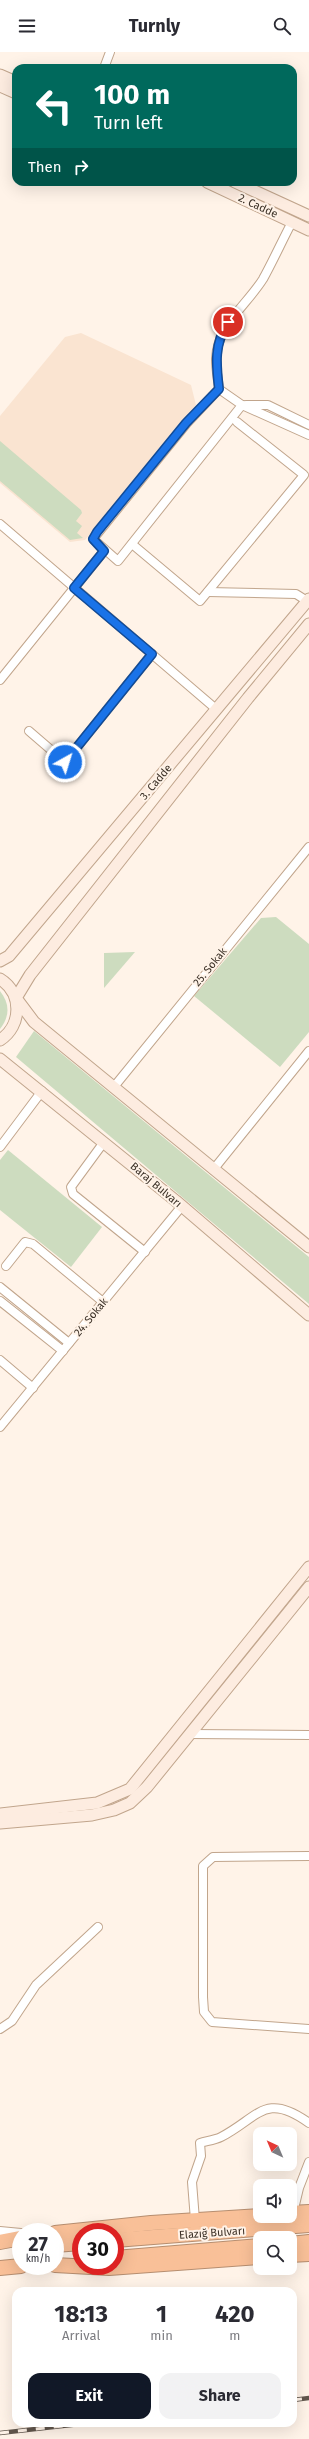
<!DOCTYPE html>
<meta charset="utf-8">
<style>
:root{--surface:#fff;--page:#f2f2f3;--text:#2b2b33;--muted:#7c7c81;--accent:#111827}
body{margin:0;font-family:"Fira Sans",sans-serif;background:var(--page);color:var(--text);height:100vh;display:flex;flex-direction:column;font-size:15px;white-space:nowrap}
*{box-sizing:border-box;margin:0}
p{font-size:13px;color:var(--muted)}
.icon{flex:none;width:22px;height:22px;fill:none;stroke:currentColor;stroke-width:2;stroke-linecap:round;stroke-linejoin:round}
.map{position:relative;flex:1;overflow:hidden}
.sheet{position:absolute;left:12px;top:2235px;width:285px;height:140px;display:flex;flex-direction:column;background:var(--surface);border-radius:12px;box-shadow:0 4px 16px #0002}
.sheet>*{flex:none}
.top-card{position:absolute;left:12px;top:12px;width:285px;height:122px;border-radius:12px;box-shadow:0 4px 16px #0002;background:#00695c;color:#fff;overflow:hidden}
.needle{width:26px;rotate:316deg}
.tools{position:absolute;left:253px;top:2075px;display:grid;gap:8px}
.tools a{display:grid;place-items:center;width:44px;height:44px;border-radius:8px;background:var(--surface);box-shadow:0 4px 16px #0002;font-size:20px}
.speed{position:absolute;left:12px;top:2171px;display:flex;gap:8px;font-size:20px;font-weight:700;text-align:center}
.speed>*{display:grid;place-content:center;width:52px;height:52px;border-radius:50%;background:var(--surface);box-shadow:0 4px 16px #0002;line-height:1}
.speed small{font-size:10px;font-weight:400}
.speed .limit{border:6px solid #d22;background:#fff;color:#111}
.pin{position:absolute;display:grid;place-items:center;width:34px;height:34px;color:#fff;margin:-17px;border:2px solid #fff;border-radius:50%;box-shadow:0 1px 4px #0007}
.me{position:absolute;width:44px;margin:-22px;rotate:39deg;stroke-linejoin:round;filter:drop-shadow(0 0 3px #0008)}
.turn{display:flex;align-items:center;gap:14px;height:84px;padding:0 16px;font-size:18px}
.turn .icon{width:52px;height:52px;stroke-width:2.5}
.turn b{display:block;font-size:28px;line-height:34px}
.then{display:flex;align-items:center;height:38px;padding:0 16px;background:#0003;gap:8px;font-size:15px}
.eta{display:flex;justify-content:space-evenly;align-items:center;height:68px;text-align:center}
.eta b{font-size:24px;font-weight:700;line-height:28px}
.button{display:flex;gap:8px;margin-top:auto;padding:8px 16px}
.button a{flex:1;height:46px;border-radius:12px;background:var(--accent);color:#fff;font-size:16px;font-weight:700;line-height:46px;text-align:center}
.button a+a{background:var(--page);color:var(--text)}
header{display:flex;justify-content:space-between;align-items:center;height:52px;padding:0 16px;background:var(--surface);font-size:18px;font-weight:700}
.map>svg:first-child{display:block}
.built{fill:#fae4d1}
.green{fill:#cddcbf}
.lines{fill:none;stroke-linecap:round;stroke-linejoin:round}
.street-casing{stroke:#c1a58c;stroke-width:10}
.secondary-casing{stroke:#c1a58c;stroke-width:13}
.highway-casing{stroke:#b68e70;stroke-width:16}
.street{stroke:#fff;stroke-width:8}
.secondary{stroke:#fdece0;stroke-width:11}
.highway{stroke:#f9c098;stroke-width:14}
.rail-casing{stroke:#61564c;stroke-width:4.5}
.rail{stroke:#fff3e8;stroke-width:3;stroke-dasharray:9;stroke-linecap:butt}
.route-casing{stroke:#114b97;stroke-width:10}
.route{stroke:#1a73e8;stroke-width:7}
.labels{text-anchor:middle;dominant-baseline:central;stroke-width:4;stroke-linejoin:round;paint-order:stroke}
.street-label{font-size:11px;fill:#3b3026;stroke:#fff3e8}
</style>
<header><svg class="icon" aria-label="menu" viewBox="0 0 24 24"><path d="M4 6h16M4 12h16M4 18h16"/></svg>Turnly<svg class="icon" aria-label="search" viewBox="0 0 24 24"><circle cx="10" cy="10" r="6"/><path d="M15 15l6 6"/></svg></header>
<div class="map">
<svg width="309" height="2387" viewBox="0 0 309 2387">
<rect width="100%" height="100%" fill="#fff3e8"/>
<path class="built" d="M 81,281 L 191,333 L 196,353 L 85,488 L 70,490 L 0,431 L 0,364 L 65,285 Z"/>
<g class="green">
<path d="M 0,389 L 81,458 L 82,461 L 76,469 L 82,474 L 77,481 L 83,486 L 70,488 L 0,429 Z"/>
<path d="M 276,865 L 309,892 L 309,980 L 280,1015 L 194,944 L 261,866 Z"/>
<path d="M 135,900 L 104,936 L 104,901 Z"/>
<path d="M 0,939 C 10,952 10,964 0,977 Z"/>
<path d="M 34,979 L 309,1205 L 309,1252 L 16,1005 Z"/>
<path d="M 8,1098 L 102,1175 L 71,1215 L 0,1158 L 0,1108 Z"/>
</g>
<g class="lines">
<g class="street-casing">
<g id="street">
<path d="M 104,16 L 110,0"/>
<path d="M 219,337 L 242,353 L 118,509 L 93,487 L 187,371 Z"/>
<path d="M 219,337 C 218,327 216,317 216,307 C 217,273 247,253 263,227 C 273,209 282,189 292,170"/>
<path d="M 242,353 L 309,383"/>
<path d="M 246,353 L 268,353 L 309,373"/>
<path d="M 0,472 L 216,657"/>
<path d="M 132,492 L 200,549 L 304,423 L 237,370"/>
<path d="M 208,540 L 296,542 L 307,549"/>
<path d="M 0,628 L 104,499"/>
<path d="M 29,679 L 65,710 L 152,602"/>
<path d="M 113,1036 L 309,795"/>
<path d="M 104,1090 L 71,1135 L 73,1142 L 145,1200"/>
<path d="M 0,1095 L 42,1039"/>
<path d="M 213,1118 L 309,999"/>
<path d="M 6,1214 L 25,1190 L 33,1192 L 103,1250"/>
<path d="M 0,1235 L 69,1291"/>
<path d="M 0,1249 L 63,1299"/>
<path d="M 0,1308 L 33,1336"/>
<path d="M 0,1375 L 182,1154"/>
<path d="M 191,1682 L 309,1683"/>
<path d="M 309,1804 L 213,1805 L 203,1814 L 203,1945 L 204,1960 L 212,1970 L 309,1977"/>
<path d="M 0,1977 L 12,1969 L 36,1933 L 98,1875"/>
<path d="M 293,2161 L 299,2136 L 309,2110"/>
<path d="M 195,2168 L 192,2130 L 201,2104 L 200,2091 C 207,2089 215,2088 221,2085 C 258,2066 265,2039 309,2071"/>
<path d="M 0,2179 L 21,2181"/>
</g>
</g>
<g class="secondary-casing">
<g id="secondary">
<path d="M 0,23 L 16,30"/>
<path d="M 0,34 L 16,41"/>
<path d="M 207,130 L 309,178"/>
<path d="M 235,130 L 309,164"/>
<path d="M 309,572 L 248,646 L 30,923 L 16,946 L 34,970 L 309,1195"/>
<path d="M 0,909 L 9,904 L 309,547"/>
<path d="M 0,927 C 23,941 22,974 0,988"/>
<path d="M 0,1007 L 176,1149 L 309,1263"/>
<path d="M 0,1762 L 97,1751 L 130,1737 L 309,1515"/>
<path d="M 0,1771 L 92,1763 L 114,1758 L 130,1751 L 147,1735 L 309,1535"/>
</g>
</g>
<g class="highway-casing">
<g id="highway">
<path d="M 290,2161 L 309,2160"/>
<path d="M 55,2181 L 151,2171 L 261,2164"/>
<path d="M 115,2188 L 309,2173"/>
<path d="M 0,2190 L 21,2186"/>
<path d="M 290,2192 L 309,2190"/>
<path d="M 55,2193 L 81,2191"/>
<path d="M 290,2203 L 309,2202"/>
<path d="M 115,2206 L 260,2194"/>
<path d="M 55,2213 L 109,2216 L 260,2205"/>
<path d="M 0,2216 L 21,2214"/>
</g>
</g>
<use href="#street" class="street"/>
<use href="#secondary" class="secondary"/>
<use href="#highway" class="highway"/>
<g class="rail-casing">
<g id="rail">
<path d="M 293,2348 L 309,2346"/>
<path d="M 0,2381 L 89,2371"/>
</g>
</g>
<use href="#rail" class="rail"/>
</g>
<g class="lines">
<g class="route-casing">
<path id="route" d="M 65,710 L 152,602 L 74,536 L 104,499 L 93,487 L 97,480 L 186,371 L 219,337 C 216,312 214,292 228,270"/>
</g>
<use href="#route" class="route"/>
</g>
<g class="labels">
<g class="street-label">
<text transform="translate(258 154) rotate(25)">2. Cadde</text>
<text transform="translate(156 730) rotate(-50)">3. Cadde</text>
<text transform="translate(210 915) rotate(-51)">25. Sokak</text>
<text transform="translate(156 1133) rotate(40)">Baraj Bulvarı</text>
<text transform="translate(91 1265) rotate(-50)">24. Sokak</text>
<text transform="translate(212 2181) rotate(-4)">Elazığ Bulvarı</text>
</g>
</g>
</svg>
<div class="tools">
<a><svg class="needle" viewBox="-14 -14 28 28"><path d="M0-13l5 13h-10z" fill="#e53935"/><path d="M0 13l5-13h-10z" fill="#7c7c81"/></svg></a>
<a><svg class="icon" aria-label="sound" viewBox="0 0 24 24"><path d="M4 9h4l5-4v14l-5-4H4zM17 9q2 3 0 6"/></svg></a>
<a><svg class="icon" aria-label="search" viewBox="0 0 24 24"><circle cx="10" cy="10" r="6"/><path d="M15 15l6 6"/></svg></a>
</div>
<div class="speed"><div>27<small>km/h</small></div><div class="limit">30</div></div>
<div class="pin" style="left:228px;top:270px;background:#d93025"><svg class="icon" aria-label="arrive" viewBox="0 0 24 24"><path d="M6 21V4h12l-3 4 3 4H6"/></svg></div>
<svg class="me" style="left:65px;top:710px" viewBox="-20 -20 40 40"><circle r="17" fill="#1a73e8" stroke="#fff" stroke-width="3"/><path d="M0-11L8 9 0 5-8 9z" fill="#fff"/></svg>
<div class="top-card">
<div class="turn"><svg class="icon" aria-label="left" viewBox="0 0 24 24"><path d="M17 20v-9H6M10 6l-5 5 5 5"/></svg><div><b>100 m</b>Turn left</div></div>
<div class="then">Then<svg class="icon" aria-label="right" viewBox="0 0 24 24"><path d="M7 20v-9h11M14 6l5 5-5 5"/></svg></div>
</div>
<section class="sheet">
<div class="eta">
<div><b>18:13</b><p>Arrival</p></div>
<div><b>1</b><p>min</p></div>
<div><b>420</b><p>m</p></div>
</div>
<div class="button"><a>Exit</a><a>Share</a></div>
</section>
</div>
